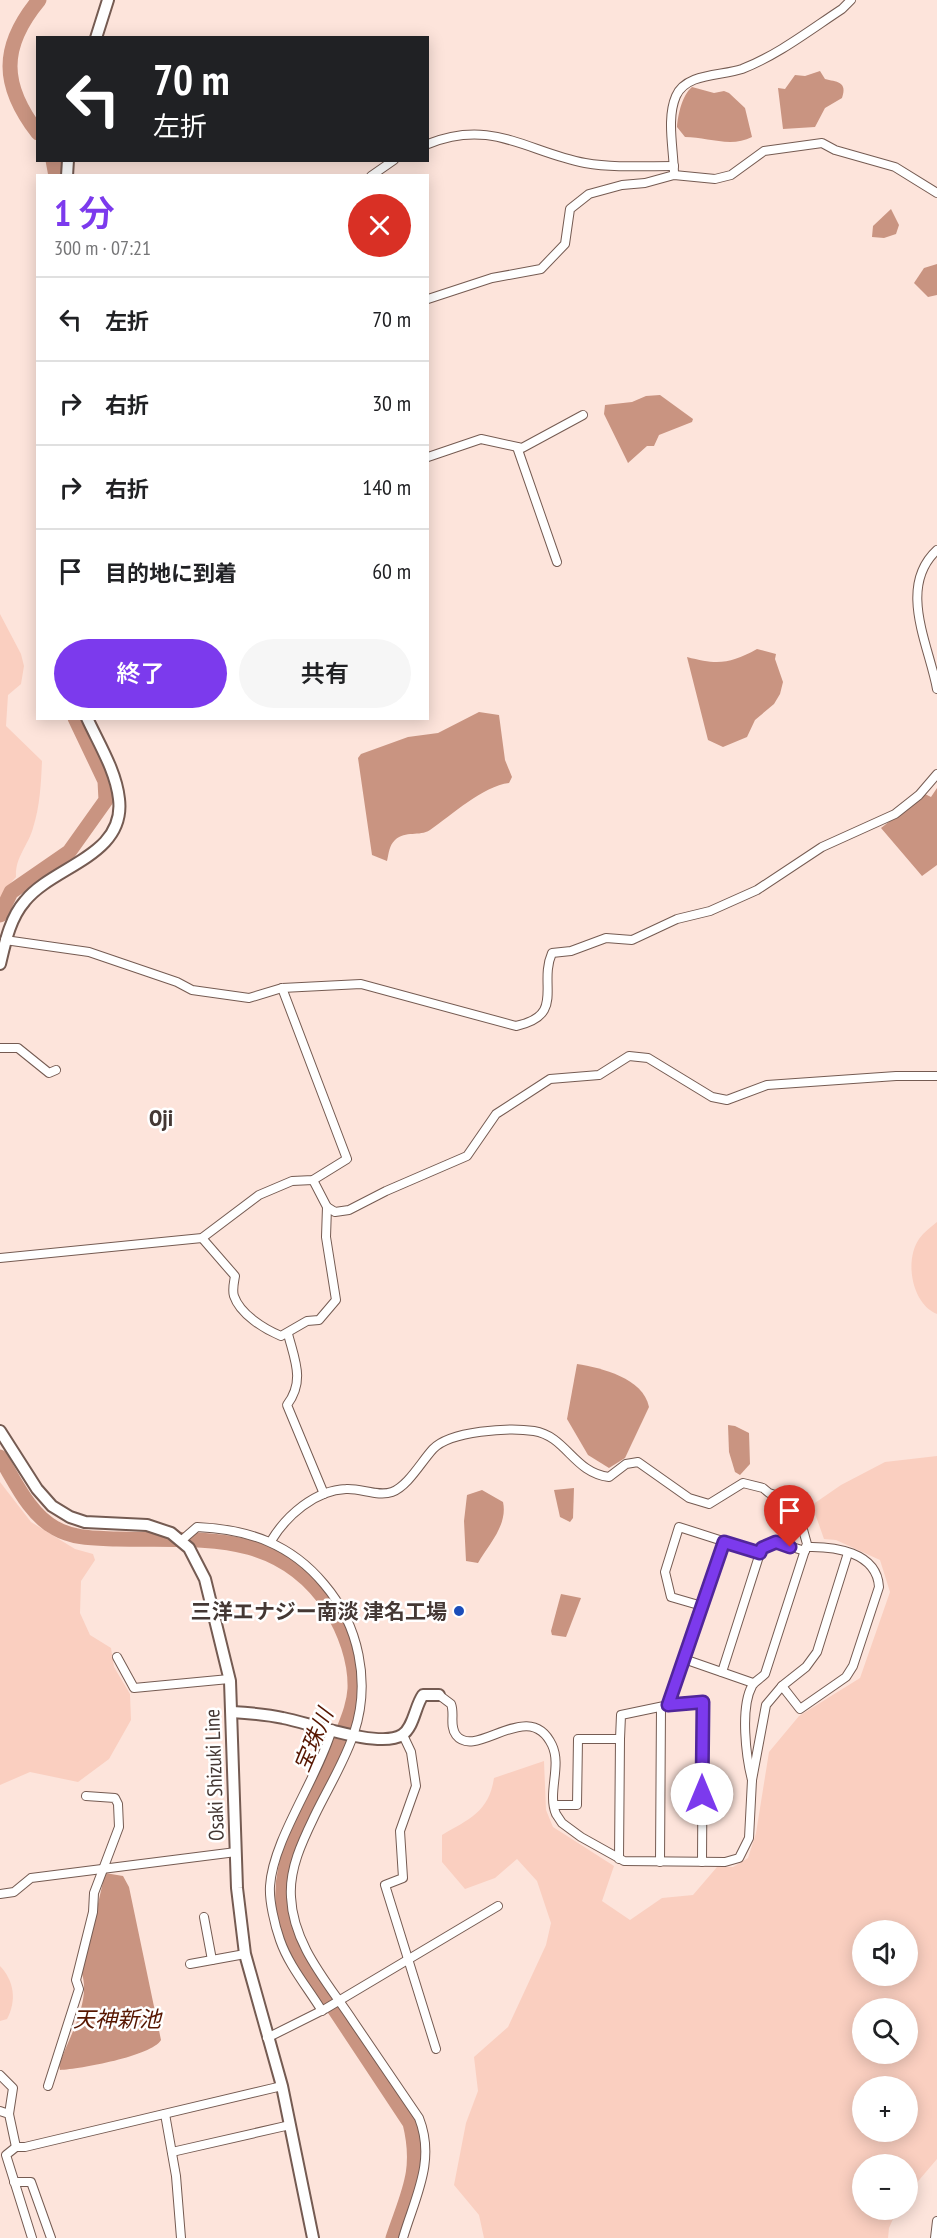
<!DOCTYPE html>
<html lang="ja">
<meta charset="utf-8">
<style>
:root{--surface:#fff;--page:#f6f6f6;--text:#202124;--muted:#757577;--line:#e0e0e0;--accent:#7c3aed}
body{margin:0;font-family:"PT Sans Narrow","Noto Sans JP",sans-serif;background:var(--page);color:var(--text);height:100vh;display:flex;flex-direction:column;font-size:22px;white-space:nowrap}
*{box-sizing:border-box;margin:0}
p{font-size:20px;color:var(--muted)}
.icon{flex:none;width:33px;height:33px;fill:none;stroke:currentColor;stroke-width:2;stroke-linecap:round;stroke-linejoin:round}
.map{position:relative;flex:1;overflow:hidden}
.side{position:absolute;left:36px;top:174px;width:393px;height:546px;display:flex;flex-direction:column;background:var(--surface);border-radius:0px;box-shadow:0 3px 15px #0003}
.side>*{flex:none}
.top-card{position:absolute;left:36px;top:36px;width:393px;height:126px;border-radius:0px;box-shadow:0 3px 15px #0003;background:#202124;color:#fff;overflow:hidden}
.buttons{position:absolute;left:852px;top:1920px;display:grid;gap:12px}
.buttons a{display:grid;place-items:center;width:66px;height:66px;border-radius:50%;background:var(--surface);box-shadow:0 3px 15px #0003;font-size:30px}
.pin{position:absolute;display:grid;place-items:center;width:51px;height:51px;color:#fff;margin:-62px -26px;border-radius:50% 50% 50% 0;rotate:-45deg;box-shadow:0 0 6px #0007}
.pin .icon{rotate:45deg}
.me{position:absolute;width:66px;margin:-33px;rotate:0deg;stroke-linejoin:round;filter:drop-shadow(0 0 4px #0008)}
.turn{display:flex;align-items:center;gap:21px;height:126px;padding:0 18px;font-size:27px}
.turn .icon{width:78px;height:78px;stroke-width:2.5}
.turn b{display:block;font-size:42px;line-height:51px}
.round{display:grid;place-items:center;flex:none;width:63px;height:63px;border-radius:32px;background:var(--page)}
.overview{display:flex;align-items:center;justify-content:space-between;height:102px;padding:0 18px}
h1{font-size:36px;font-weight:600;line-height:45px;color:var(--accent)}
.cta{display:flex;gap:12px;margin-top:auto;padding:12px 18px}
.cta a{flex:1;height:69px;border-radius:36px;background:var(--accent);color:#fff;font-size:24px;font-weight:600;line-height:69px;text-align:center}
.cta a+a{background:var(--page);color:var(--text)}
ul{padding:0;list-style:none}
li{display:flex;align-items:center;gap:18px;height:84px;padding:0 18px;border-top:2px solid var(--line)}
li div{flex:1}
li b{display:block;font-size:22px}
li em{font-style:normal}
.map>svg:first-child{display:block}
.green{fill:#facfc0;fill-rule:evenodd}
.water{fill:#c99481}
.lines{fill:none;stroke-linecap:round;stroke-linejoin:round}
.river{stroke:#c99481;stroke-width:15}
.street-casing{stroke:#755b52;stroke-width:10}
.secondary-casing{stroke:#755b52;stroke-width:14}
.street{stroke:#fff;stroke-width:8}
.secondary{stroke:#fff;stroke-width:10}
.route-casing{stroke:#51269a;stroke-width:15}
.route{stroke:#7c3aed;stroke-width:10}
.poi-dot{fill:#1b4dba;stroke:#fff;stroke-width:2}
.labels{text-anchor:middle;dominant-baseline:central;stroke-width:5;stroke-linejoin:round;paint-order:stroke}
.poi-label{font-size:21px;font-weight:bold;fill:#443834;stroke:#fff;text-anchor:end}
.street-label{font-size:21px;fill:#443834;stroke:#fff}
.water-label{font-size:22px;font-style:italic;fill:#561600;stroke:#fff}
.quarter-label{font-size:24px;font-weight:bold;fill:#443834;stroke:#fff}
</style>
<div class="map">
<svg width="937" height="2238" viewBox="0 0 937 2238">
<rect width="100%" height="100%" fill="#fde4db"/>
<g class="green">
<path d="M 0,614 L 21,654 L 24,666 L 21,684 L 8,695 L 6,726 L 42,761 C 41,784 40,806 33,828 C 28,846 15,857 16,877 L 4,890 L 0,900 Z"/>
<path d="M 937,1222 L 937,1314 C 912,1304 904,1261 919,1239 C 924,1232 931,1227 937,1222 Z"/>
<path d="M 937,1456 L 937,2159 L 908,2193 L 908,2164 L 862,2164 L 862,2210 L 897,2210 L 889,2228 L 888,2238 L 484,2238 L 479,2215 L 454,2185 L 466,2123 L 478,2091 L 474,2057 L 508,2027 L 546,1945 L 551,1923 L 537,1881 L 517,1859 L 495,1878 L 465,1889 L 442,1862 L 442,1835 C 469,1819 489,1812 494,1778 L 544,1761 L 546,1810 L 553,1827 L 614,1866 L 602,1901 L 630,1920 L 662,1898 L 693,1895 L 717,1867 L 733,1867 L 748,1858 L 756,1833 L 769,1752 L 799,1716 L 860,1678 L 890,1592 L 880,1560 L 836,1540 L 824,1539 L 812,1505 L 841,1485 L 885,1462 ZM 908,1930 L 908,1976 L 862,1976 L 862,1930 ZM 908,2008 L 908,2054 L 862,2054 L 862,2008 ZM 908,2086 L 908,2132 L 862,2132 L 862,2086 Z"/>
<path d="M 0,1482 L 31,1522 L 75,1549 L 93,1554 L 95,1560 L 81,1581 L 80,1613 L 90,1635 L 111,1648 L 114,1667 L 130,1694 L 131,1720 L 109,1759 L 78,1782 L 30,1772 L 0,1785 Z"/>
<path d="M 0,1966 C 14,1981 17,2000 7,2019 L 0,2021 Z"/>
</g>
<g class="water">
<path d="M 820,71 L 825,79 C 836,82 848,81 842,98 L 825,108 L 815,127 L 783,129 L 778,88 L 785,89 L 795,75 L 805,76 Z"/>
<path d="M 692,87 L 714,93 L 724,91 L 729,93 L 745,108 L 752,137 C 731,148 707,137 685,137 L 677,127 C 678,115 682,95 692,87 Z"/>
<path d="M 891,209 L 899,225 L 896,234 L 884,238 L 872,237 L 873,226 Z"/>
<path d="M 937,264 L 937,295 L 928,297 L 914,283 L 924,268 Z"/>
<path d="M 660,395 L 693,419 L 692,422 L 659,435 L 654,446 L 647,446 L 628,463 L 604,414 L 605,405 L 632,402 L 646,396 Z"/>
<path d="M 757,649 L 776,654 L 775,659 L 783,682 L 780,694 L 774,704 L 755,720 L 747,737 L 723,747 L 708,740 L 687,657 C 717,665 730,664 757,649 Z"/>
<path d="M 479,712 L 499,715 L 505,760 L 512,777 L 509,783 C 483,786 452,815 430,830 C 419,837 406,830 395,840 C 389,846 389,852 387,861 L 372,855 L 358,758 L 361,754 L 408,737 L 438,733 Z"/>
<path d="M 937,788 L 937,865 L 922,876 L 881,828 L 925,794 L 931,797 Z"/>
<path d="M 577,1364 C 602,1368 643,1378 649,1407 L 625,1458 L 609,1468 L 588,1455 L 567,1419 Z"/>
<path d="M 728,1425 L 735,1426 L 749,1433 L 750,1464 L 740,1475 L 735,1472 L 729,1452 Z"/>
<path d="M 574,1488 L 573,1518 L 570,1522 L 560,1517 L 554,1490 Z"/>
<path d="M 482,1490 L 503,1502 C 508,1525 489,1544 478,1563 L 466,1561 L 464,1521 L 467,1495 Z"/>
<path d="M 561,1594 L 581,1598 L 566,1637 L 552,1635 L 551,1631 Z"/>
<path d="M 105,1873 L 123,1876 L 129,1887 L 161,2040 C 152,2056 80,2069 60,2070 L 59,2065 C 68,2039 91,2002 82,1974 Z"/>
</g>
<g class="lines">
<g class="river">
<path d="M 38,133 C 1,85 0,47 39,0"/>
<path d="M 53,160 L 56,176"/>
<path d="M 0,915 L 11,892 L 69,852 L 106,800 L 105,781 L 75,718"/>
<path d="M 0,1457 C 15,1481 29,1514 55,1528 C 74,1539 95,1538 117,1539 C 199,1541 278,1528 330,1607 C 345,1631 356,1661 355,1689 C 354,1706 347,1721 341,1737 C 313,1808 255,1876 298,1954 L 410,2123 C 422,2171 408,2193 393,2238"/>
</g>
<g class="street-casing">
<g id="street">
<path d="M 428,144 C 492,118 527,152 585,163 C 614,168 644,166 674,166"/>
<path d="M 674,175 C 674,150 666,119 676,96 C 686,73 721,76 742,69 C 778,55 810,30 842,9 L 851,0"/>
<path d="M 371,176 L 394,160"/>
<path d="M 428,299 L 492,278 L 541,269 L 565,244 L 570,209 L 589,194 L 622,185 L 645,183 L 674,175 L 715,179 L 731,175 L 764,151 L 822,143 L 835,150 L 895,167 L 937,193"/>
<path d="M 517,447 L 557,562"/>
<path d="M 428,457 L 481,439 L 522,448 L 583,415"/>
<path d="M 937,550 C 897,587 929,645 937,689"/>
<path d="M 5,940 L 89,952 L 177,982 L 192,990 L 249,998 L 282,988 L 361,984 L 516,1026 C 566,1015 538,985 552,953 L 571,951 L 606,938 L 632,940 L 677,919 L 710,911 L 757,890 L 822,847 L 895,814 L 919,795 L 937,774"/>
<path d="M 0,1048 L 18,1048 L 49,1073 L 56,1070"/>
<path d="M 313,1180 L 327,1207 L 335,1212 L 349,1210 L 386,1191 L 467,1156 L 496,1114 L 550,1079 L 599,1075 L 629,1056 L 648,1058 L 712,1097 L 727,1100 L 767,1085 L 896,1076 L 937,1076"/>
<path d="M 202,1238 L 235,1276 C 234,1282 232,1290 234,1296 C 240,1314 264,1329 281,1336 L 307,1321 L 319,1320 L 336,1300 L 326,1237 L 327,1207"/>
<path d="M 0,1258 L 202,1238 L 259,1195 L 292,1181 L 313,1180 L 347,1159 L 282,988"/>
<path d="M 288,1334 C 295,1361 305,1381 287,1405 L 324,1494"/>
<path d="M 182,1540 L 197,1527 C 248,1529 291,1544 324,1584 C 359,1625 371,1682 354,1733 C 345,1761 328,1788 315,1815 C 303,1840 289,1868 291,1897 C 293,1945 328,1983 353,2021 C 375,2053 397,2086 419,2118 C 436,2161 415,2197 403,2238"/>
<path d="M 271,1541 C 286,1516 315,1490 346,1489 C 361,1488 378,1497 392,1492 C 408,1486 421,1462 433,1449 C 450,1431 509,1427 534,1431 C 566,1436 574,1473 609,1477 L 626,1464 L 638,1462 L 689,1498 L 709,1504 L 743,1483 L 763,1488 L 769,1493 L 790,1500 L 797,1508 L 807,1544 L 765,1674 C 760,1679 754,1682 752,1686 C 740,1708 746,1757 752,1780"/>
<path d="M 702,1606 L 724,1542"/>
<path d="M 117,1657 L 134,1688 L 229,1679"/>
<path d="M 722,1672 L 760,1553"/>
<path d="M 753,1683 L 684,1659 L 702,1606 L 671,1597 L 665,1572 L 679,1527 L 760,1553 L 762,1548 L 776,1542 L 805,1551"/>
<path d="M 782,1686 L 806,1667 L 817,1652 L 848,1553"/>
<path d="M 439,1695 L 451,1704 C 455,1714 449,1725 456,1735 C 476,1761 529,1696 552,1745 C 562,1766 547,1793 556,1814 L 562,1823 L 581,1837 L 624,1861 L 725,1862 L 739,1858 L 749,1838 L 752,1780 L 766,1705 L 782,1686 L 800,1709 L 846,1677 L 853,1666 L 879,1587 C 877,1552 834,1546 806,1547"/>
<path d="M 668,1705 L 684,1659"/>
<path d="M 403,1735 L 411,1752 L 416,1786 L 400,1831 L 403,1878 L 385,1885 L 436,2049"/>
<path d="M 554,1805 L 577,1805 L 578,1739 L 620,1739 L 621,1715 L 688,1701 L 703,1702 L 702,1862"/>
<path d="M 619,1859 L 620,1739"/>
<path d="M 660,1862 L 661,1707"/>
<path d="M 0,1894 L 14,1892 L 31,1878 L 236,1852"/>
<path d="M 204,1917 L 212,1960"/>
<path d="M 190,1964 L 245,1954"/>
<path d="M 322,2011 C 308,1988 289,1966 280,1940 C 275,1926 269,1901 270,1886 C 273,1839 318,1778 332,1729"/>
<path d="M 267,2038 L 325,2009 L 498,1906"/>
<path d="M 0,2075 L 13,2088 L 9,2114"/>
<path d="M 48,2086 L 79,1989 L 76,1980 L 93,1912 L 94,1893 L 119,1827 L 118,1804 L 115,1798 L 86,1796"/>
<path d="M 0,2111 L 9,2114 L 16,2147 L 25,2147 L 282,2086"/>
<path d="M 165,2114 L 176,2176 L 181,2238"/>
<path d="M 16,2147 L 6,2155 L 32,2238"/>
<path d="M 172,2152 L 290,2125"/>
<path d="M 14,2182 L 31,2182 L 51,2238"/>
<path d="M 935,2238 L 937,2221"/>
</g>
</g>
<g class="secondary-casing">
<g id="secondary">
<path d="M 96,38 L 108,0"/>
<path d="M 67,176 L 68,160"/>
<path d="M 0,964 C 5,943 10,918 25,901 C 53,866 126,856 119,799 C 116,771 99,744 87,718"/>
<path d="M 0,1431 L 37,1489 L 52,1506 L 70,1517 L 85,1522 L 147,1525 L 171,1533 L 189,1548 L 205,1579 L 230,1681 L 237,1888 L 245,1954 L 282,2086 L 313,2238"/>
<path d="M 232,1712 C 249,1713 266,1714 283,1718 C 309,1723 380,1749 402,1735 C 414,1727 415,1706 423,1695 L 439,1695"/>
</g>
</g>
<use href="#street" class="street"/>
<use href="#secondary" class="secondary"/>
</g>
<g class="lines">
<g class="route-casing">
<path id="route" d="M 702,1794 L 703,1702 L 668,1705 L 724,1542 L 760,1553 L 762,1548 L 776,1542 L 790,1547"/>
</g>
<use href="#route" class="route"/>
</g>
<circle class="poi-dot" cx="459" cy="1611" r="6"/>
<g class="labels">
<g class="poi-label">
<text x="447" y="1611">三洋エナジー南淡 津名工場</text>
</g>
<g class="street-label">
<text transform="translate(214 1775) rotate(-92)">Osaki Shizuki Line</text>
</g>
<g class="water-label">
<text transform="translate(313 1740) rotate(-67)">宝珠川</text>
<text x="117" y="2019">天神新池</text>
</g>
<g class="quarter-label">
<text x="161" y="1117">Oji</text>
</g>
</g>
</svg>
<div class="buttons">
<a><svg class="icon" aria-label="sound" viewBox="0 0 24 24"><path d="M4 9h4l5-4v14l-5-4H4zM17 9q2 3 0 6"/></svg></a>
<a><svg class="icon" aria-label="search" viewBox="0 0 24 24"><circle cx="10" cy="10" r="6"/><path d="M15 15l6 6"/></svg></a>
<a>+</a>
<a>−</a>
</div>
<div class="pin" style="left:790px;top:1547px;background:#d93025"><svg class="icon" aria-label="arrive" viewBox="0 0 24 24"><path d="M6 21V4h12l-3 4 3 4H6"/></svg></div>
<svg class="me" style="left:702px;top:1794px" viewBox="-20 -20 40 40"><circle r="19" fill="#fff"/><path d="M0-13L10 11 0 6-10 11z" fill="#7c3aed"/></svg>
<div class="top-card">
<div class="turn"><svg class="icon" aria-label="left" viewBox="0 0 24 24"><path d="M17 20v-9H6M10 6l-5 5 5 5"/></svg><div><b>70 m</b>左折</div></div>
</div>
<section class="side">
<div class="overview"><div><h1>1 分</h1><p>300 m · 07:21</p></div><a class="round" style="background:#d93025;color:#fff"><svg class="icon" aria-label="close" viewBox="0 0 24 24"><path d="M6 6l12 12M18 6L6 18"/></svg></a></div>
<ul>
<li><svg class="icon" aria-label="left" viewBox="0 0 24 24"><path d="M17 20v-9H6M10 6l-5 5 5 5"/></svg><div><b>左折</b></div><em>70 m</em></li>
<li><svg class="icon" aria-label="right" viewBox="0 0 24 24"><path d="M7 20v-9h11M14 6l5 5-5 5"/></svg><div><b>右折</b></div><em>30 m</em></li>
<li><svg class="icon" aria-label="right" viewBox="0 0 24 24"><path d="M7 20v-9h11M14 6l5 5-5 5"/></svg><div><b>右折</b></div><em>140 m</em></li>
<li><svg class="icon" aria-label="arrive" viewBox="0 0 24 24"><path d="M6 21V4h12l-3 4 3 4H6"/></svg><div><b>目的地に到着</b></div><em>60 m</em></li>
</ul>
<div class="cta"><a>終了</a><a>共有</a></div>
</section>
</div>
